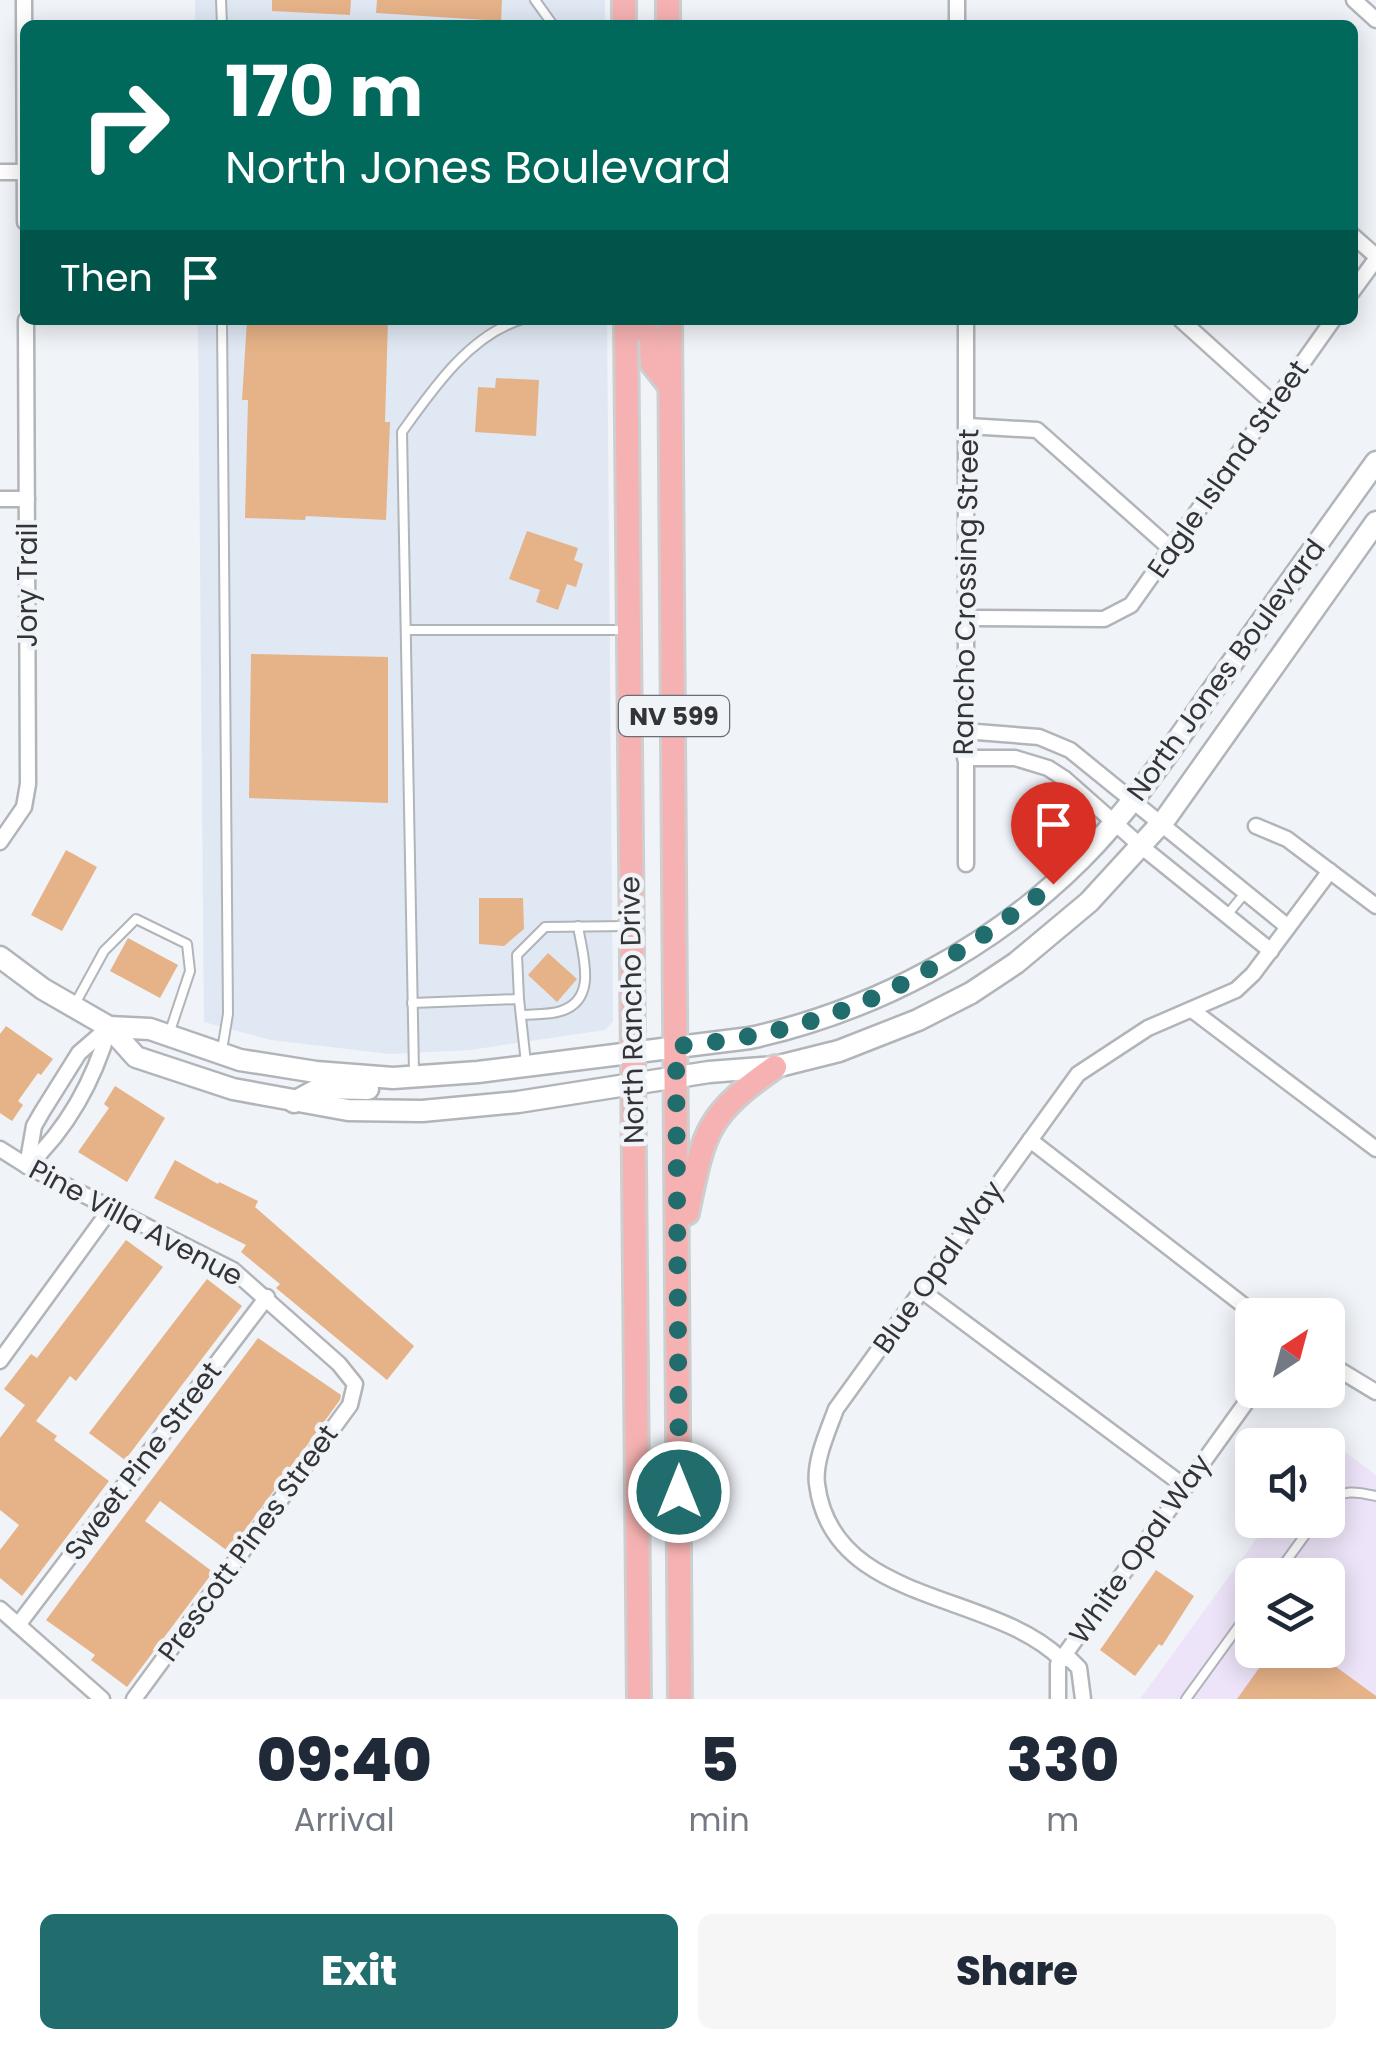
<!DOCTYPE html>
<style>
:root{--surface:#fff;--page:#f6f6f7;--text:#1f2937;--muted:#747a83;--accent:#216d6d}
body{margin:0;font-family:Poppins,sans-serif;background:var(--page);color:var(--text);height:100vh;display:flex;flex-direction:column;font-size:38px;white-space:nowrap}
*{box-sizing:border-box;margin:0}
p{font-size:32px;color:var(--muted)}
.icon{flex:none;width:55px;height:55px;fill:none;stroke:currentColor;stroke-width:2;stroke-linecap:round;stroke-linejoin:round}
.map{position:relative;height:1699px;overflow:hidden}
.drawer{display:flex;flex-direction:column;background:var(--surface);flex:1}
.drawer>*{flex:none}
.hud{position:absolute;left:20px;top:20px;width:1338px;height:305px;border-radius:15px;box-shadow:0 5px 25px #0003;background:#00695c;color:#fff;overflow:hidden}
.needle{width:65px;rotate:36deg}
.buttons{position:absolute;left:1235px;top:1298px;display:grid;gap:20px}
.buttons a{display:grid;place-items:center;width:110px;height:110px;border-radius:15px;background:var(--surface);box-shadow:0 5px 25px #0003;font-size:50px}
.pin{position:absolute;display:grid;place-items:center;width:85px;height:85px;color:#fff;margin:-102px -42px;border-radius:50% 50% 50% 0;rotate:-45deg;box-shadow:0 0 10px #0007}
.pin .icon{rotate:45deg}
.me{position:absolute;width:110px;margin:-55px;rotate:0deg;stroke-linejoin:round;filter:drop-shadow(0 0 8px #0008)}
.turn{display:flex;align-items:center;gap:35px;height:210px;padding:0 40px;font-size:45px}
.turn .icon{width:130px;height:130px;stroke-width:2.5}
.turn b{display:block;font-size:70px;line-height:85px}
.then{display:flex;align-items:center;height:95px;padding:0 40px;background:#0003;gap:20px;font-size:38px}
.eta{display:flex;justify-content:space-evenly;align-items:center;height:170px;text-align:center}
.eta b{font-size:60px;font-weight:800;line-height:70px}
.primary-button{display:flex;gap:20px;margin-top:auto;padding:20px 40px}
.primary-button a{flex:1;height:115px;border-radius:15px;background:var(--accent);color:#fff;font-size:40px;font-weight:800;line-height:115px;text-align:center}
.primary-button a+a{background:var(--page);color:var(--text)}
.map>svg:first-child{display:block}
.built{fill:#e0e8f3}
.education{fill:#eee4f9;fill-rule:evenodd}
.building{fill:#e6b288}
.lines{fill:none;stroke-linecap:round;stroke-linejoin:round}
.service-casing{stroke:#b1b4b9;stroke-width:12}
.minor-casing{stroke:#b1b4b9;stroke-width:19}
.secondary-casing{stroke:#b1b4b9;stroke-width:25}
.primary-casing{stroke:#cececf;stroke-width:28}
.service{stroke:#fff;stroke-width:8}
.minor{stroke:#fff;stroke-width:14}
.secondary{stroke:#fff;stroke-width:20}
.primary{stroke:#f6b2b2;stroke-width:22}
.route{stroke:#216d6d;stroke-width:18;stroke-dasharray:0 32.4}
.labels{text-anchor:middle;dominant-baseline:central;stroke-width:9;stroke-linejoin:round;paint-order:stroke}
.shield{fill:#f0f3f8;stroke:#6c6d70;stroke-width:2.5}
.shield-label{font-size:25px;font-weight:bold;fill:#333436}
.street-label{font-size:28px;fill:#333436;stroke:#f0f3f8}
</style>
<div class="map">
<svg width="1376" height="1699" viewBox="0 0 1376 1699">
<rect width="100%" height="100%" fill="#f0f3f8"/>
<g class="built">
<rect x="195" y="0" width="410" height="25"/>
<path d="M 198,320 L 607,320 L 613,1022 L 605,1030 L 470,1050 L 390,1054 L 271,1040 L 204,1022 Z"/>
</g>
<path class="education" d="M 1328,1440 L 1376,1475 L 1376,1699 L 1140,1699 L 1270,1520 L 1328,1520 L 1328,1445 L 1325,1445 ZM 1252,1575 L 1328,1575 L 1328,1650 L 1252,1650 Z"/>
<g class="building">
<path d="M 272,0 L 351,0 L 350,15 L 272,11 Z"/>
<path d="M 377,0 L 502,0 L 501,21 L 376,13 Z"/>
<path d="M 247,320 L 388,320 L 385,422 L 390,422 L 386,520 L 306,516 L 305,520 L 245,518 L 248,400 L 242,400 Z"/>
<path d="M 496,378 L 539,380 L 536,436 L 475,432 L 478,387 L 495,388 Z"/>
<path d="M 527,531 L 578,548 L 574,560 L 583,564 L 576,587 L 567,584 L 558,610 L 536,602 L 540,590 L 509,579 Z"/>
<path d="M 251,654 L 388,657 L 388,803 L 249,798 Z"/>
<path d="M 66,850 L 97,867 L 62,931 L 31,915 Z"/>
<path d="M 479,898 L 523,898 L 524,929 L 504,946 L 479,944 Z"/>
<path d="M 128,938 L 178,965 L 160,998 L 110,971 Z"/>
<path d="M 548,953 L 577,979 L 557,1002 L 528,975 Z"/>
<path d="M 6,1026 L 53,1059 L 41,1075 L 38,1073 L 18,1101 L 23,1105 L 12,1121 L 0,1113 L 0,1034 Z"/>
<path d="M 115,1086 L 165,1118 L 127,1182 L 78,1152 L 109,1108 L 104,1104 Z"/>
<path d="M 175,1160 L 218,1184 L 219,1182 L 258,1201 L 255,1207 L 414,1346 L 387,1380 L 276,1288 L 280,1284 L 241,1252 L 246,1245 L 154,1198 Z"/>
<path d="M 126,1240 L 163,1267 L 76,1381 L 70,1376 L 36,1421 L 57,1436 L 54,1440 L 109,1481 L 22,1596 L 0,1578 L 0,1550 L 19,1525 L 0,1510 L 0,1438 L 25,1405 L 4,1389 L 31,1354 L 37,1358 Z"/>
<path d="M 207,1279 L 242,1306 L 125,1460 L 89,1433 Z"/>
<path d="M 258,1338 L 341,1395 L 340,1400 L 229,1552 L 160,1501 L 145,1521 L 213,1572 L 127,1687 L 91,1660 L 95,1655 L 46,1620 Z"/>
<path d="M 1156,1570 L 1194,1596 L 1162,1646 L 1159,1644 L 1135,1676 L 1100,1650 Z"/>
<path d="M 1272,1650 L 1313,1650 L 1376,1696 L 1376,1699 L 1237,1699 Z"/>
</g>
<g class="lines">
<g class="service-casing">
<g id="service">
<path d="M 221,0 L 222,25"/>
<path d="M 535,0 L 553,25"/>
<path d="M 406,630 L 626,630"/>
<path d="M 1227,915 L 1245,893"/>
<path d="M 519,999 L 517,955 L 545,927 L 627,926"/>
<path d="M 412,1003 L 519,999 L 526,1063"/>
<path d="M 75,1004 L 104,951 L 136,919 L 187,944 L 190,971 L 169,1034"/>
<path d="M 521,1015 C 533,1014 549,1015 561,1011 C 599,999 582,954 578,926"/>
<path d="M 222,1050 L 228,1014 L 222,320"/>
<path d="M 414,1073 L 402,432 C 432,390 469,336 520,320"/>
<path d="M 1328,1504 C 1340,1488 1358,1492 1376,1496"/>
<path d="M 1276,1575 L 1316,1520"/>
<path d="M 1186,1699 L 1252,1608"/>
</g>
</g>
<g class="minor-casing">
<g id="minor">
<path d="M 24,0 L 25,222"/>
<path d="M 957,0 L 957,25"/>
<path d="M 1354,0 L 1376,20"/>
<path d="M 0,172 L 25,172"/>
<path d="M 1352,235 L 1376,256"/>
<path d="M 1352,292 L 1376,259"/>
<path d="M 1181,320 L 1274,404"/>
<path d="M 968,426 L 1037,430 L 1172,550"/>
<path d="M 0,499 L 27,499"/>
<path d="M 967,618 L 1104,619 L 1131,605 L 1333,320"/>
<path d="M 964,731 L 1039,737 L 1070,750 L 1288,927"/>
<path d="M 965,758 L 1015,758 L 1048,768 L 1065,779 L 1142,847 L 1271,951"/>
<path d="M 1256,826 L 1287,839 L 1376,906"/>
<path d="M 0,842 L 24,807 L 28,784 L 26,320"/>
<path d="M 966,864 L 966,320"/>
<path d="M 1192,1010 L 1376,1149"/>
<path d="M 1030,1140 L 1256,1315"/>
<path d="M 0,1149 L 27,1166 L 233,1270 L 339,1364 L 355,1384 L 350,1405 L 134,1699"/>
<path d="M 27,1166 L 34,1126 L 42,1112 L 79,1053 L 109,1027"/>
<path d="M 27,1166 C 67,1130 94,1080 109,1028"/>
<path d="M 922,1291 L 1184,1486"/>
<path d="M 0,1361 L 112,1207"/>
<path d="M 1328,1363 L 1376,1392"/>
<path d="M 0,1609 L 102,1699"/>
<path d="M 18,1625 L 267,1297"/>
<path d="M 1058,1699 L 1058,1664 L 1255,1390"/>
<path d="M 1083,1699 L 1079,1668 L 1070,1659 L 1061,1659 C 990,1590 832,1605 817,1484 C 814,1461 828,1431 836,1409 L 1078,1074 L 1148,1028 L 1236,990 L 1253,974 L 1330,871"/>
</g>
</g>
<g class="secondary-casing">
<g id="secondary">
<path d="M 0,957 L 43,989 L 109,1027 L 136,1057 L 233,1089 L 348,1110 L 422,1111 L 518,1102 L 709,1072 L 775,1067 L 839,1051 L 918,1020 L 971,993 L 1016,963 L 1089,902 L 1166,818 L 1376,522"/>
<path d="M 109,1027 L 150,1029 L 240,1060 L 316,1072 L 393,1078 L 478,1072 L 750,1038 C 873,1011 991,949 1081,859 C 1131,809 1171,749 1212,691 C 1266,615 1321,539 1376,462"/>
<path d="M 294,1102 L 320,1088 L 368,1089"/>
</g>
</g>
<g class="primary-casing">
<g id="primary">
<path d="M 624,0 L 624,25"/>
<path d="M 668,0 L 668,25"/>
<path d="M 626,320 L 639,1699"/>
<path d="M 638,320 L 651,338 L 652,363 L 670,386"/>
<path d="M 670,320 L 680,1699"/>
<path d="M 687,1213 C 704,1132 705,1116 775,1067"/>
</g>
</g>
<use href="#service" class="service"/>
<use href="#minor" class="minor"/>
<use href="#secondary" class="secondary"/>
<use href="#primary" class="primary"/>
</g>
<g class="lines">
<path class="route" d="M 679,1492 L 676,1046 C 833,1033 931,979 1053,884"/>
</g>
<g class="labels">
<rect class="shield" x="619" y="696" width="110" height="40" rx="8"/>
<g class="shield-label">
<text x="674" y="716">NV 599</text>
</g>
<g class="street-label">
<text transform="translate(1228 469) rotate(-55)">Eagle Island Street</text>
<text transform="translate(27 585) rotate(-90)">Jory Trail</text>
<text transform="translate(966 592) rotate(-89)">Rancho Crossing Street</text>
<text transform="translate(1226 670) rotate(-54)">North Jones Boulevard</text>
<text transform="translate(632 1010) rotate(-91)">North Rancho Drive</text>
<text transform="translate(136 1223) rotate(28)">Pine Villa Avenue</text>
<text transform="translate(938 1267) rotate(-55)">Blue Opal Way</text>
<text transform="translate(143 1461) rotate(-53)">Sweet Pine Street</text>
<text transform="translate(248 1543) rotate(-54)">Prescott Pines Street</text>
<text transform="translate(1140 1549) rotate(-55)">White Opal Way</text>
</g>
</g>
</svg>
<div class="buttons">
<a><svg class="needle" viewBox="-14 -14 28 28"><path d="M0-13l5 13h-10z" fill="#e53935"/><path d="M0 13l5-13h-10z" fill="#747a83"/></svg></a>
<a><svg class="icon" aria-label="sound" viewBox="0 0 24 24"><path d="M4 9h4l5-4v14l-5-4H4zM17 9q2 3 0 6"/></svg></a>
<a><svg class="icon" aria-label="layers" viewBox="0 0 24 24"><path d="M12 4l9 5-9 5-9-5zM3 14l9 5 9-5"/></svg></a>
</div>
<div class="pin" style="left:1053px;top:884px;background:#d93025"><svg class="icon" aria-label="arrive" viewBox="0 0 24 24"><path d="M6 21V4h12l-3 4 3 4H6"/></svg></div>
<svg class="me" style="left:679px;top:1492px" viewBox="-20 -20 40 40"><circle r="17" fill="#216d6d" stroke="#fff" stroke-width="3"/><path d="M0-11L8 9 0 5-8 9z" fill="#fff"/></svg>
<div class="hud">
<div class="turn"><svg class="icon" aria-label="right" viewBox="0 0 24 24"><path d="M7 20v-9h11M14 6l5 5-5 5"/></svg><div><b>170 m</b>North Jones Boulevard</div></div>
<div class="then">Then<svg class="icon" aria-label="arrive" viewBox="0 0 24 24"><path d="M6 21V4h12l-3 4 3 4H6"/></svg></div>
</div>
</div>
<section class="drawer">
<div class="eta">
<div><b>09:40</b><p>Arrival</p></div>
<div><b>5</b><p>min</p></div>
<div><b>330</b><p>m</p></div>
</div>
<div class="primary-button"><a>Exit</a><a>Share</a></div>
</section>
